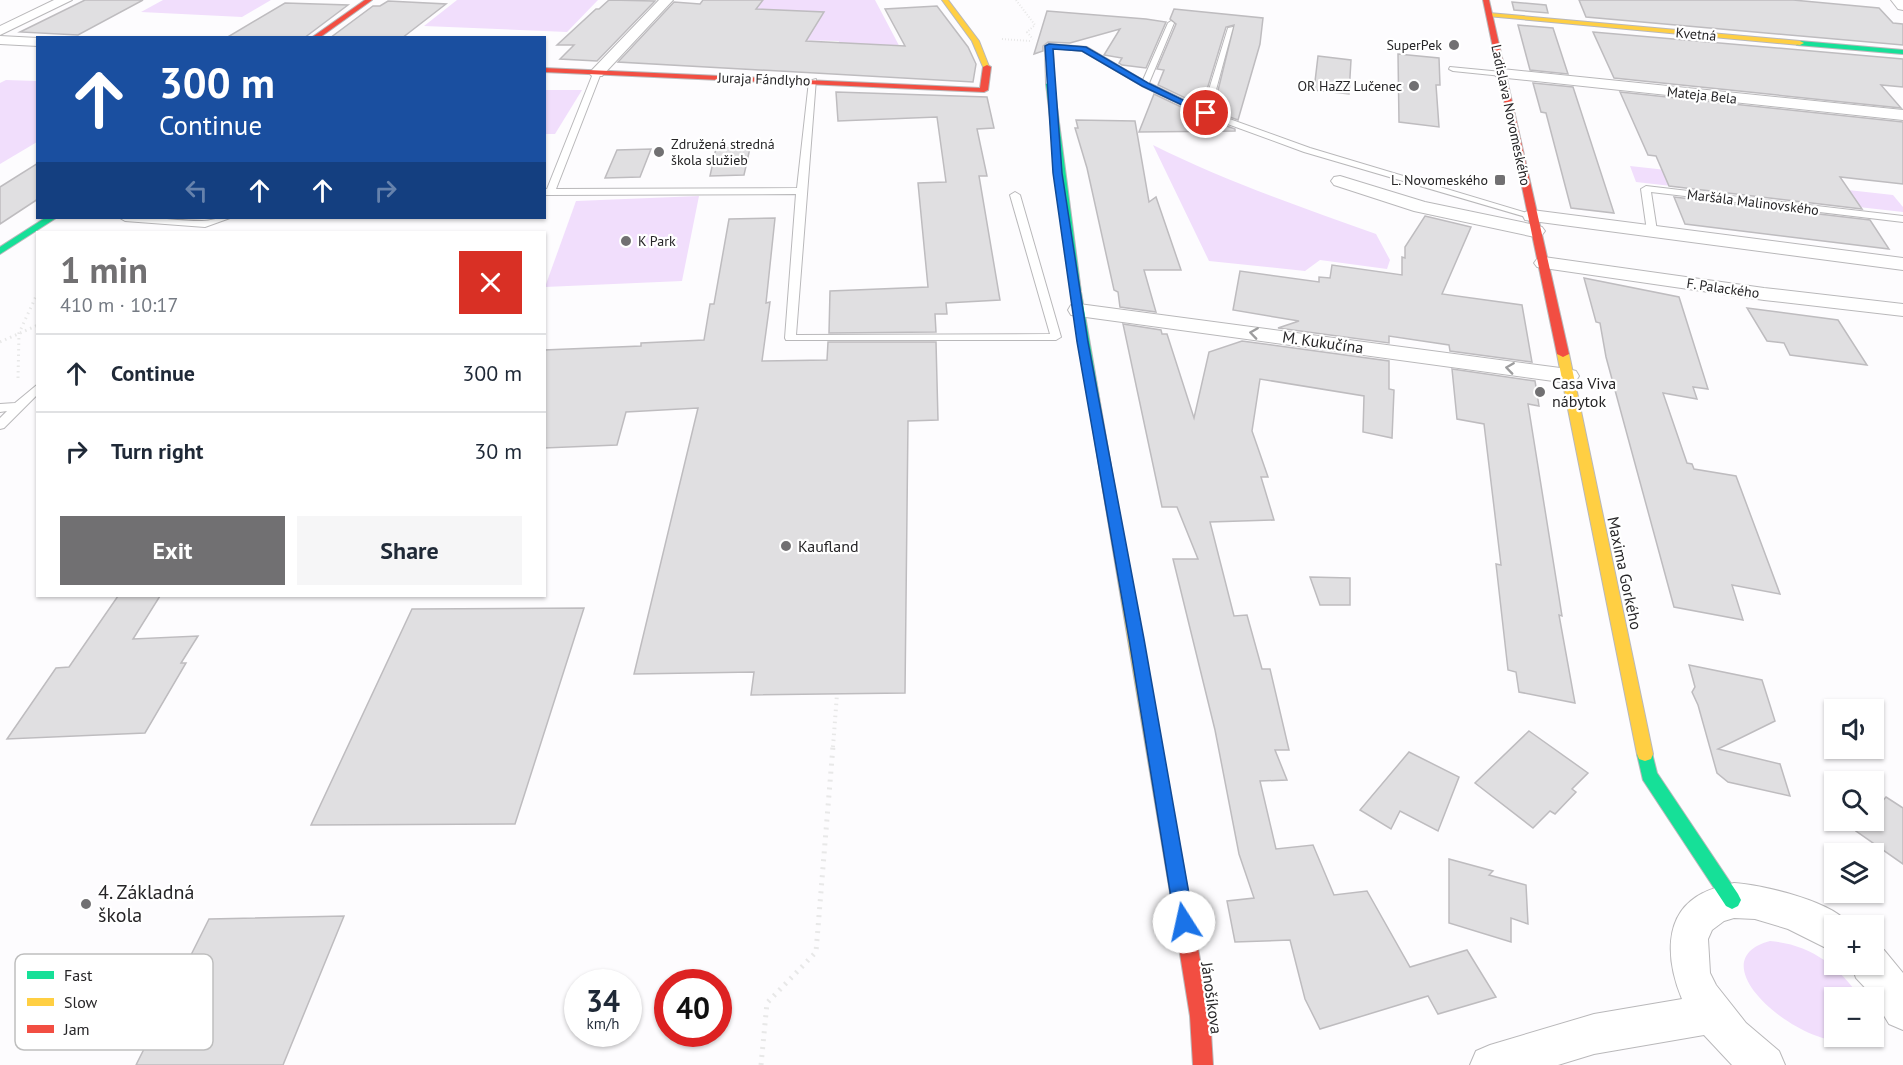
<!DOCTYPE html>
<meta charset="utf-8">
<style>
:root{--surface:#fff;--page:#f6f6f7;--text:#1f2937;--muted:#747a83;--line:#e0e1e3;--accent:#717072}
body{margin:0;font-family:"PT Sans",sans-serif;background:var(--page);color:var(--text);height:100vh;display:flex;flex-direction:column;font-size:22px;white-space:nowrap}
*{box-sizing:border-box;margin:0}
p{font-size:20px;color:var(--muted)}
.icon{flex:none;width:33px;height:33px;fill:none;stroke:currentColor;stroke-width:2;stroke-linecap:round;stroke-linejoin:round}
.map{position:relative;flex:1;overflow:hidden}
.details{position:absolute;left:36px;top:231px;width:510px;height:366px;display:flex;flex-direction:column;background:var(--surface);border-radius:0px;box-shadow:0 2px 4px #0004}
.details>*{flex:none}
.top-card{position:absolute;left:36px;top:36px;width:510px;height:183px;border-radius:0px;box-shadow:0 2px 4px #0004;background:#1a4fa0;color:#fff;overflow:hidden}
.tools{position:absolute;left:1824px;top:699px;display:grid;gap:12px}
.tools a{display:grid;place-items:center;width:60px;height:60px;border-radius:0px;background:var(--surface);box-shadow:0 2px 4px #0004;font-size:30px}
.speed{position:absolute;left:564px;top:969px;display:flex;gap:12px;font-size:30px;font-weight:700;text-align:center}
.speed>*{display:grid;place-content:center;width:78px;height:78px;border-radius:50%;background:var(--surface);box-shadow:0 2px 4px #0004;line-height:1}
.speed small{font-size:15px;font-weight:400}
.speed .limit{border:9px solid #d22;background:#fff;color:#111}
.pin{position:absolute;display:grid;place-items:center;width:51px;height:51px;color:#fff;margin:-26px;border:3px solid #fff;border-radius:50%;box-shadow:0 2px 6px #0007}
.me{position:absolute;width:66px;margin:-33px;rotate:350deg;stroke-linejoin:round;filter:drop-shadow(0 0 4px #0008)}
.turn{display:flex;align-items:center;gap:21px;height:126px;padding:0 24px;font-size:27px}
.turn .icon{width:78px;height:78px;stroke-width:2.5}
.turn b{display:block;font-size:42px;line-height:51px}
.lanes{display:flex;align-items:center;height:57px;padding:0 24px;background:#0003;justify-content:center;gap:30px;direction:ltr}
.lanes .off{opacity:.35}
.round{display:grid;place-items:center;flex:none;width:63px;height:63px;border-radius:0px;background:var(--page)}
.summary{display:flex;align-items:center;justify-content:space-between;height:102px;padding:0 24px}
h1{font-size:36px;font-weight:700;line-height:45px;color:var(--accent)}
.action{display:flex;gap:12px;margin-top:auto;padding:12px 24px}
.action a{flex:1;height:69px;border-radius:0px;background:var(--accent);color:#fff;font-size:24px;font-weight:700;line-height:69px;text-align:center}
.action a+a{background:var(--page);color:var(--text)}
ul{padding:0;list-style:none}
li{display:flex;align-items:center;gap:18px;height:78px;padding:0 24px;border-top:2px solid var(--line)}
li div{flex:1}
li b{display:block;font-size:22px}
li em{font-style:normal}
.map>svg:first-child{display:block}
.green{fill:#f1defc}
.building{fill:#e0dfe1;stroke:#bebcbf;stroke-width:1.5}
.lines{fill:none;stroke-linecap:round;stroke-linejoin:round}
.lane-casing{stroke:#b9b8ba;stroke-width:2}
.street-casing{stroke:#b9b8ba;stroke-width:2}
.fast-casing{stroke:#b9b8ba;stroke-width:2}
.slow-casing{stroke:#b9b8ba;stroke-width:2}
.jam-casing{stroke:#b9b8ba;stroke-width:2}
.path-far3{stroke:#e8e8e8;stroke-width:2;stroke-dasharray:1 2;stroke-linecap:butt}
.path-far2{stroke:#e8e8e8;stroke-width:3;stroke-dasharray:1.5 4;stroke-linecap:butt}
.path-far1{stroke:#e8e8e8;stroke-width:4;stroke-dasharray:1.5 4.5;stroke-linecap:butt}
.path{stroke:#e8e8e8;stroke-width:5;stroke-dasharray:2 6;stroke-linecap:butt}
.lane{fill:#fff;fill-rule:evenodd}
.street{fill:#fff;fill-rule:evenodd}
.fast{fill:#16e098;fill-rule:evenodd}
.slow{fill:#ffcf43;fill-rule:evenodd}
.jam{fill:#f24e42;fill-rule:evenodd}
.oneway{stroke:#9d9d9e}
.route{fill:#1a73e8;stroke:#114b97;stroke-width:1.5}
.poi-dot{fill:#717072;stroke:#fff;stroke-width:2}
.labels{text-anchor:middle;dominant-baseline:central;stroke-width:4.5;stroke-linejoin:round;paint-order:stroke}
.far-street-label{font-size:14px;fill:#262527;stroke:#fff}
.far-poi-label{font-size:14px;fill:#262527;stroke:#fff;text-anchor:end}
.street-label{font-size:16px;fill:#262527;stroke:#fff}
.poi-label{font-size:16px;fill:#262527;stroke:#fff;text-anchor:start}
.near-poi-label{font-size:20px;fill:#262527;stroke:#fff;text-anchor:start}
.key{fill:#fff;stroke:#bebebe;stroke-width:1.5}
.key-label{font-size:16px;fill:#262527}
</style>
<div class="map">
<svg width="1903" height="1065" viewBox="0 0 1903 1065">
<rect width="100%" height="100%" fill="#fdfcfe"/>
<g class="green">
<path d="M 163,0 L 271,0 L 242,17 L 141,12 Z"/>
<path d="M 457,0 L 598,0 L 567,32 L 424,26 Z"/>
<path d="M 754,0 L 875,0 L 904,55 L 836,52 L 839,41 L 789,40 L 720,46 Z"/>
<path d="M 6,80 L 37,81 L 37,142 L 0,164 L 0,83 Z"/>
<path d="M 545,90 L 582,90 L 555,134 L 545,134 Z"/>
<path d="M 1153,145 C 1225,181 1300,207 1376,234 L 1390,260 L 1387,269 L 1320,260 L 1305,271 L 1209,261 Z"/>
<path d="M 1630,166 L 1893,195 L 1903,207 L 1903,212 L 1636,182 Z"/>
<path d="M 699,196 L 682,281 L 545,287 L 576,201 Z"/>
<path d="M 1770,941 C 1809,944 1838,965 1860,997 L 1834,998 L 1834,1036 L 1864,1037 C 1820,1065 1688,963 1770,941 Z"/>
</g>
<g class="building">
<path d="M 85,0 L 143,0 L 78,35 L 20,32 Z"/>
<path d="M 609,0 L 655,1 L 597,61 L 560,59 L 574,45 L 557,45 L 596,9 L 599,9 Z"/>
<path d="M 703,0 L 763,0 L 756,9 L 824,12 L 806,41 L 905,46 L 885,9 L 937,6 L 968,47 L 976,64 L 973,82 L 618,62 L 674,2 L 700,4 Z"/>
<path d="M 1579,0 L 1793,0 L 1879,8 L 1893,23 L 1903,24 L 1903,45 L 1586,17 Z"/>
<path d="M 388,1 L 446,4 L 402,38 L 330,38 L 373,6 L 380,6 Z"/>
<path d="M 1512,2 L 1546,5 L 1548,13 L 1514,10 Z"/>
<path d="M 285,3 L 348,5 L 304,38 L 226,38 Z"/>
<path d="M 1174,9 L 1263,18 L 1260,44 L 1238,120 L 1213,111 L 1234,25 L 1226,27 L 1202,106 L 1158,85 L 1164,70 L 1157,69 L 1176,24 L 1170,19 Z"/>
<path d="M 1047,11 L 1146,19 L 1166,22 L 1146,68 L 1122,65 L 1119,63 L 1122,58 L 1104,55 L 1120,29 L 1070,43 L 1048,42 L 1043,46 L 1043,51 L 1034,54 Z"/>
<path d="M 1518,25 L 1553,28 L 1568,74 L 1530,70 Z"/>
<path d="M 1593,32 L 1903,59 L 1903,87 L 1881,85 L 1901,108 L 1614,78 Z"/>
<path d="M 1398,54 L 1439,58 L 1440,85 L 1436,85 L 1439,127 L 1399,122 Z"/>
<path d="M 1318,56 L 1351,60 L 1349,94 L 1314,90 Z"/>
<path d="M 1533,83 L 1573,87 L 1614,213 L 1571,208 L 1546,113 L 1541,112 Z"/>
<path d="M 836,92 L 987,97 L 994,128 L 977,129 L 987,176 L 979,176 L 1000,300 L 946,303 L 947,314 L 935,314 L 936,332 L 829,333 L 830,291 L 928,287 L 918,183 L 946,182 L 937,117 L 838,121 Z"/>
<path d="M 1620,92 L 1903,122 L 1903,184 L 1840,177 L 1862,209 L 1669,186 L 1656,156 L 1648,155 Z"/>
<path d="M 1154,94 L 1202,117 L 1235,129 L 1235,131 L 1139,132 Z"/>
<path d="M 1076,120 L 1135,121 L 1149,202 L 1156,197 L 1181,270 L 1144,270 L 1156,312 L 1120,307 L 1118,292 L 1114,290 L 1087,168 L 1075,128 L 1078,128 Z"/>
<path d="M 716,148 L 750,148 L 744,175 L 710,176 Z"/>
<path d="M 651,149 L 640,177 L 605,178 L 617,150 Z"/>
<path d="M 38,163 L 38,199 L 0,224 L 0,187 Z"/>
<path d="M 1674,197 L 1870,220 L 1889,249 L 1685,224 Z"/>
<path d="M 1425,216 L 1471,227 L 1442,294 L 1522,305 L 1532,362 L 1450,351 L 1449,345 L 1389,336 L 1389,343 L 1278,328 L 1299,321 L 1233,310 L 1240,271 L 1319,282 L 1319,277 L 1330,278 L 1332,265 L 1402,275 L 1402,257 L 1405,258 L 1405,247 Z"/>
<path d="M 775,218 L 766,303 L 770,302 L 762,361 L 827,360 L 828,342 L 936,342 L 938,420 L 908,421 L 905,693 L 751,695 L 754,672 L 634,674 L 698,408 L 626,412 L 617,445 L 544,448 L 544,350 L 641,346 L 641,343 L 704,340 L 710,304 L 714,304 L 729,219 Z"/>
<path d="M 1584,278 L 1679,297 L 1708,389 L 1693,387 L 1697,399 L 1663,393 L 1687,463 L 1692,464 L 1694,469 L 1736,476 L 1780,594 L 1732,585 L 1743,620 L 1674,607 L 1606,357 L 1600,323 L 1596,322 Z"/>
<path d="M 1747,308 L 1838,320 L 1867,365 L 1790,355 L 1784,343 L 1767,341 Z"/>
<path d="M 1123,324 L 1161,330 L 1162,334 L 1167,334 L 1194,418 L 1209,352 L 1242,341 L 1389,361 L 1389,389 L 1394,390 L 1392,438 L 1363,432 L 1364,396 L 1260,379 L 1252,431 L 1268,477 L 1261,477 L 1274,520 L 1210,522 L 1234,616 L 1247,615 L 1262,669 L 1270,669 L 1289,750 L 1275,750 L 1287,780 L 1260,781 L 1276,849 L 1313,845 L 1334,895 L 1367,891 L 1410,967 L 1467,950 L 1496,997 L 1438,1014 L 1428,996 L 1320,1029 L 1305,999 L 1290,940 L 1235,942 L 1227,901 L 1254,898 L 1239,854 L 1215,730 L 1173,559 L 1198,559 L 1177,507 L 1162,507 Z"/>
<path d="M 1452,369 L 1535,381 L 1539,406 L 1528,404 L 1562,616 L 1559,615 L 1575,703 L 1519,692 L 1516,672 L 1508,670 L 1496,564 L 1501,565 L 1484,424 L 1457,419 Z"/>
<path d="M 1310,577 L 1350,578 L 1350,605 L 1320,605 Z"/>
<path d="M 118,596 L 160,596 L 133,639 L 198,636 L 181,663 L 186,663 L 145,733 L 7,739 L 56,668 L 69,667 Z"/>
<path d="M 584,608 L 515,824 L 311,825 L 412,609 Z"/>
<path d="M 1689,665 L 1762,680 L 1775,721 L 1718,749 L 1780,764 L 1790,796 L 1728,782 L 1717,773 L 1698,705 L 1692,692 L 1695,687 Z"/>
<path d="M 1529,731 L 1588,773 L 1572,789 L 1576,792 L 1555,814 L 1550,811 L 1533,828 L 1475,783 Z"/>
<path d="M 1409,752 L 1459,777 L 1438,831 L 1400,811 L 1391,829 L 1360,810 Z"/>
<path d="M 1886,797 L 1903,808 L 1903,864 L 1856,831 L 1865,820 L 1874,820 L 1874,811 Z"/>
<path d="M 1449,859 L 1493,871 L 1489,875 L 1526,885 L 1528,924 L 1511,918 L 1511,942 L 1449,923 Z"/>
<path d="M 344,916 L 283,1065 L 136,1065 L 209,919 Z"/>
</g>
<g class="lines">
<g class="lane-casing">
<g id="lane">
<path d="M 1171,21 L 1174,23 L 1149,83 L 1203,109 L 1228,28 L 1233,27 L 1210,112 L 1310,148 L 1537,216 L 1529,218 L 1304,152 L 1203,115 L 1142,86 L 1082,51 L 1053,48 L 1054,84 L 1050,86 L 1046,84 L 1045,46 L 1049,44 L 1087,47 L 1143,80 L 1168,23 Z"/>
<path d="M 1450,67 L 1502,72 L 1506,74 L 1502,76 L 1453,71 L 1449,69 Z"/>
<path d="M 594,71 L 601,73 L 556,189 L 797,188 L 809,81 L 816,79 L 796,335 L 1050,334 L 1010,195 L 1015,192 L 1020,195 L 1061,337 L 1056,340 L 786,340 L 785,338 L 796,194 L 544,195 L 544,189 L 547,189 Z"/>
<path d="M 1646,186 L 1903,216 L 1903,222 L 1651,192 L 1657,231 L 1652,234 L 1647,231 L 1641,189 Z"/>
<path d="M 120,218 C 147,215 175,221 202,221 C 211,221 220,217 230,218 L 205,227 L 125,221 Z"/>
<path d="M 38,384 L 38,394 L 4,428 L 0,429 L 0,418 L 7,411 L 0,412 L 0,404 L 15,403 Z"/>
</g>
</g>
<g class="street-casing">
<g id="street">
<path d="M 54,0 L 72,0 L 0,35 L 0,26 Z"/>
<path d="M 659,0 L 673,0 L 602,76 L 592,76 L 589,73 L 592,70 Z"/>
<path d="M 1891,0 L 1903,0 L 1903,10 L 1898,9 Z"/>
<path d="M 0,36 L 38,38 L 38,46 L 0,44 Z"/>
<path d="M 1502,69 L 1903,110 L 1903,120 L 1497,77 L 1494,74 L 1497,71 Z"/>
<path d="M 1340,176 L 1425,202 L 1535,225 L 1542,227 L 1545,231 L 1542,235 L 1535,237 L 1414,211 L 1334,185 L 1331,181 L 1334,177 Z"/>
<path d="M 1532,210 L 1903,258 L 1903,270 L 1525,220 L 1523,216 L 1525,212 Z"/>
<path d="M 1544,257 L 1764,288 L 1903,304 L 1903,316 L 1764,300 L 1537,267 L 1534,263 L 1537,259 Z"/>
<path d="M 1079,304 L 1568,369 L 1576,371 L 1579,376 L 1576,381 L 1568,383 L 1071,315 L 1068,310 L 1071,305 Z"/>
<path d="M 1734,883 C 1758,884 1839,902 1849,926 L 1834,926 L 1834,952 L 1788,929 L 1755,919 L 1734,918 L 1724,921 L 1712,930 L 1708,939 L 1710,973 L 1716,985 L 1746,1023 L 1779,1051 L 1785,1065 L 1732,1065 L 1704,1035 L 1594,1054 L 1558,1065 L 1470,1065 L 1476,1051 L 1490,1045 L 1594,1014 L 1682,999 C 1667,963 1661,914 1703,893 C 1712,888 1723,886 1734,883 Z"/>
<path d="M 1874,946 L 1884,950 L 1903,973 L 1903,1030 L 1889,1024 L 1871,994 L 1856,978 L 1851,964 L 1874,964 Z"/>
</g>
</g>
<g class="fast-casing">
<g id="fast">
<path d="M 1800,41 L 1903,50 L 1903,54 L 1797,45 L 1796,43 Z"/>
<path d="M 1050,82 L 1054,84 L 1081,292 L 1115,490 L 1109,494 L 1103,490 L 1071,292 L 1046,84 Z"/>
<path d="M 45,218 L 56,218 L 0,254 L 0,247 Z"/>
<path d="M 1645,747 L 1651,749 L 1657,773 L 1738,894 L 1741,900 L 1738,906 L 1732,909 L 1726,906 L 1643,780 L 1637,754 L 1639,749 Z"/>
</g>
</g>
<g class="slow-casing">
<g id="slow">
<path d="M 942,0 L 948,0 L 979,41 L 990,69 L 984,69 L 972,41 Z"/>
<path d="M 1489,13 L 1800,41 L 1804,43 L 1800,45 L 1487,16 Z"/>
<path d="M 1563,351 L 1569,354 L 1653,754 L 1651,759 L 1645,761 L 1639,759 L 1637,754 L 1557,354 Z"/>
<path d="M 1109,486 L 1115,490 L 1188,892 L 1185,898 L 1179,901 L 1173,898 L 1170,892 L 1103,490 Z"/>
</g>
</g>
<g class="jam-casing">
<g id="jam">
<path d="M 365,0 L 372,0 L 319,38 L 311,38 Z"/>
<path d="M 1483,0 L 1489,0 L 1569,354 L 1563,357 L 1557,354 Z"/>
<path d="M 987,65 L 991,67 L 988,90 L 984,92 L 544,72 L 544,68 L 980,88 L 983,67 Z"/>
<path d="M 1179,883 L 1185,886 L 1188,892 L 1210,1016 L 1213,1065 L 1193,1065 L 1190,1016 L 1170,892 L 1173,886 Z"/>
</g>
</g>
<g class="path-far3">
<path d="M 1016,0 L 1035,25 L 1027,32 L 1033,39"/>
<path d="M 1002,39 L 1030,41"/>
</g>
<g class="path-far2">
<path d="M 0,342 L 38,325"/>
<path d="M 18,378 L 19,333 L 38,292"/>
</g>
<path class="path-far1" d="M 833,747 L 837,694"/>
<path class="path" d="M 761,1065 L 767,1003 L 816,952 L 833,746"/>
<use href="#lane" class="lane"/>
<use href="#street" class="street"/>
<use href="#fast" class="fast"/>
<use href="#slow" class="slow"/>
<use href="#jam" class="jam"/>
</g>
<defs><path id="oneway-chevron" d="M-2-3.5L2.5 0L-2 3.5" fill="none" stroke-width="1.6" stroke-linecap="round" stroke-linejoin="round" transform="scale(1.5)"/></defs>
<g class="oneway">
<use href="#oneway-chevron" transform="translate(1254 333) rotate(-172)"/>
<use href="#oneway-chevron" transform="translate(1510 368) rotate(-172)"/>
</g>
<path class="route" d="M 1049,44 L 1086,47 L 1148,83 L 1210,113 L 1203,115 L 1142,86 L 1082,51 L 1053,49 L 1062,173 L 1088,342 L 1144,639 L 1194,922 L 1191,929 L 1184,931 L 1178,929 L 1175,922 L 1129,639 L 1077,342 L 1053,173 L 1045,46 Z"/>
<g class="poi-dot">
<circle cx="1454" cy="45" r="6"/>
<circle cx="1414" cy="86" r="6"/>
<circle cx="659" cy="152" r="6"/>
<rect x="1494" y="174" width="12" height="12" rx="3"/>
<circle cx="626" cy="241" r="6"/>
<circle cx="1540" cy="392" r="6"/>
<circle cx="786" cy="546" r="6"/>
<circle cx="86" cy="904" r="6"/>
</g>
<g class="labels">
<g class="far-street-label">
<text transform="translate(1696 34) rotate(5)">Kvetná</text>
<text transform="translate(764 79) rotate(2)">Juraja Fándlyho</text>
<text transform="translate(1702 95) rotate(6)">Mateja Bela</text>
<text transform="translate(1511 115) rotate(78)">Ladislava Novomeského</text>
<text transform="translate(1753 202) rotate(7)">Maršála Malinovského</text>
<text transform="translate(1723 288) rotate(8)">F. Palackého</text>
</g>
<g class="far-poi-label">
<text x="1442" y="45">SuperPek</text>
<text x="1402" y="86">OR HaZZ Lučenec</text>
<text x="671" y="144" text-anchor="start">Združená stredná<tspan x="671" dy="16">škola služieb</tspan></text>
<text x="1488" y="180">L. Novomeského</text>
<text x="638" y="241" text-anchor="start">K Park</text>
</g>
<g class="street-label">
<text transform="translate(1323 342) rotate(8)">M. Kukučína</text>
<text transform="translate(1625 573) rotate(78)">Maxima Gorkého</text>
<text transform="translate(1212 998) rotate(82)">Jánošíkova</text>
</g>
<g class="poi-label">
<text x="1552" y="383">Casa Viva<tspan x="1552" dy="18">nábytok</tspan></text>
<text x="798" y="546">Kaufland</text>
</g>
<g class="near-poi-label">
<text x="98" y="892">4. Základná<tspan x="98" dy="23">škola</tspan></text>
</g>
</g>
<rect x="15" y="954" width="198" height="96" rx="9" class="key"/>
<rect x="27" y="971" width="27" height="8" fill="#16e098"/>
<rect x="27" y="998" width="27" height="8" fill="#ffcf43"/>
<rect x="27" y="1025" width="27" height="8" fill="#f24e42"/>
<g class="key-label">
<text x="64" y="981">Fast</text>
<text x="64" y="1008">Slow</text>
<text x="64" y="1035">Jam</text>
</g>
</svg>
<div class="tools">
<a><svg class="icon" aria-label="sound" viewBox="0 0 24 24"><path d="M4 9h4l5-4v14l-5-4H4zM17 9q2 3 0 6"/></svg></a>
<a><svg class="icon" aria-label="search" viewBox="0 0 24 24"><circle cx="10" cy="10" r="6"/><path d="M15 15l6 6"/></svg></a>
<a><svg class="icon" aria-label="layers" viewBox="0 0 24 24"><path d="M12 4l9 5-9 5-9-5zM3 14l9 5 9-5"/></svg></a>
<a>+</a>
<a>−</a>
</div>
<div class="speed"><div>34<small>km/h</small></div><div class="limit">40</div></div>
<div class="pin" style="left:1206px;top:113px;background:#d93025"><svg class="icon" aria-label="arrive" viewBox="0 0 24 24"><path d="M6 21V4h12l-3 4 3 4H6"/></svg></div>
<svg class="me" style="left:1184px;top:922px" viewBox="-20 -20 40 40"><circle r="19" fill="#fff"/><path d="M0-13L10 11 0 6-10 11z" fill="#1a73e8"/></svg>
<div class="top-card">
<div class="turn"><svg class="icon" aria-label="ahead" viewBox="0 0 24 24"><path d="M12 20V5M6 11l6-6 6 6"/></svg><div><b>300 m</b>Continue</div></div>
<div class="lanes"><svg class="icon off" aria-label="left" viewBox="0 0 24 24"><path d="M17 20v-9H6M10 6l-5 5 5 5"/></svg><svg class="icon" aria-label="ahead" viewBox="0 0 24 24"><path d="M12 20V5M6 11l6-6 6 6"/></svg><svg class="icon" aria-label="ahead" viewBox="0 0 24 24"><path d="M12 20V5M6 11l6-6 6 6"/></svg><svg class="icon off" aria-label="right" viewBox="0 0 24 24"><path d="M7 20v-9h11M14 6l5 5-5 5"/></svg></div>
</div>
<section class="details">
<div class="summary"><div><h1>1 min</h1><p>410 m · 10:17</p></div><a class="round" style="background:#d93025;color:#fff"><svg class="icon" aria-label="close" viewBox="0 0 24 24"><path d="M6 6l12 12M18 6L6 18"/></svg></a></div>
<ul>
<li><svg class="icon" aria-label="ahead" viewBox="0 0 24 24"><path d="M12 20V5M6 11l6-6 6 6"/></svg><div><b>Continue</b></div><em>300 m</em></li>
<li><svg class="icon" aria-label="right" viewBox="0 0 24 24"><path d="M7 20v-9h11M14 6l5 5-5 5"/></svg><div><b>Turn right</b></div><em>30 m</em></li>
</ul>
<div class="action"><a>Exit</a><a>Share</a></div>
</section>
</div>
